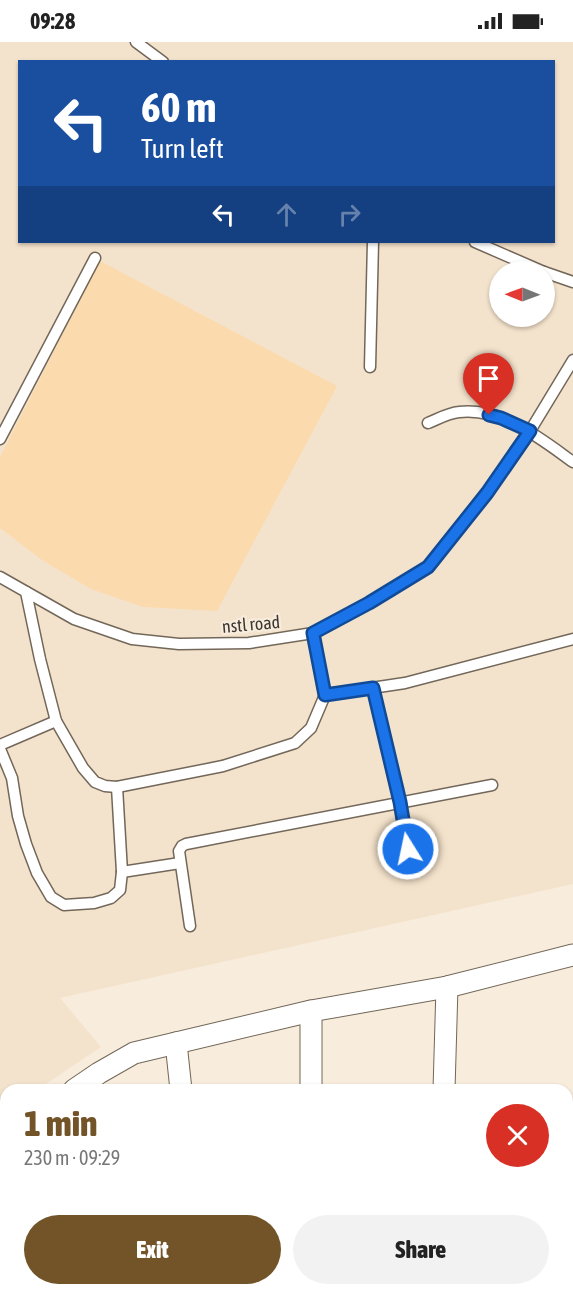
<!DOCTYPE html>
<meta charset="utf-8">
<style>
:root{--surface:#fff;--page:#f2f2f2;--text:#222;--muted:#767676;--accent:#725428}
body{margin:0;font-family:"Asap Condensed",sans-serif;background:var(--page);color:var(--text);height:100vh;display:flex;flex-direction:column;font-size:22px;white-space:nowrap}
*{box-sizing:border-box;margin:0}
p{font-size:20px;color:var(--muted)}
.icon{flex:none;width:33px;height:33px;fill:none;stroke:currentColor;stroke-width:2;stroke-linecap:round;stroke-linejoin:round}
.map{position:relative;flex:1;overflow:hidden}
.side{position:absolute;left:0px;top:1042px;width:573px;height:212px;display:flex;flex-direction:column;background:var(--surface);border-radius:18px 18px 0 0;box-shadow:0 2px 4px #0004}
.side>*{flex:none}
.top-card{position:absolute;left:18px;top:18px;width:537px;height:183px;border-radius:0px;box-shadow:0 2px 4px #0004;background:#1a4fa0;color:#fff;overflow:hidden}
.needle{width:39px;rotate:271deg}
.tools{position:absolute;left:489px;top:219px;display:grid;gap:12px}
.tools a{display:grid;place-items:center;width:66px;height:66px;border-radius:50%;background:var(--surface);box-shadow:0 2px 4px #0004;font-size:30px}
.pin{position:absolute;display:grid;place-items:center;width:51px;height:51px;color:#fff;margin:-62px -26px;border-radius:50% 50% 50% 0;rotate:-45deg;box-shadow:0 0 6px #0007}
.pin .icon{rotate:45deg}
.me{position:absolute;width:66px;margin:-33px;rotate:350deg;stroke-linejoin:round;filter:drop-shadow(0 0 4px #0008)}
.turn{display:flex;align-items:center;gap:21px;height:126px;padding:0 24px;font-size:27px}
.turn .icon{width:78px;height:78px;stroke-width:2.5}
.turn b{display:block;font-size:42px;line-height:51px}
.lanes{display:flex;align-items:center;height:57px;padding:0 24px;background:#0003;justify-content:center;gap:30px;direction:ltr}
.lanes .off{opacity:.35}
.round{display:grid;place-items:center;flex:none;width:63px;height:63px;border-radius:32px;background:var(--page)}
.headline{display:flex;align-items:center;justify-content:space-between;height:102px;padding:0 24px}
h1{font-size:36px;font-weight:800;line-height:45px;color:var(--accent)}
.primary-button{display:flex;gap:12px;margin-top:auto;padding:12px 24px}
.primary-button a{flex:1;height:69px;border-radius:36px;background:var(--accent);color:#fff;font-size:24px;font-weight:800;line-height:69px;text-align:center}
.primary-button a+a{background:var(--page);color:var(--text)}
.status{display:flex;justify-content:space-between;align-items:center;height:42px;padding:0 30px;background:var(--surface);direction:ltr}
.status svg{height:16px;fill:currentColor}
.map>svg:first-child{display:block}
.built{fill:#f4e3cc;fill-rule:evenodd}
.green{fill:#fbdaad}
.lines{fill:none;stroke-linecap:round;stroke-linejoin:round}
.lane-casing{stroke:#726759;stroke-width:13}
.street-casing{stroke:#726759;stroke-width:23}
.lane{stroke:#fff;stroke-width:10}
.street{stroke:#fff;stroke-width:21}
.route-casing{stroke:#114b97;stroke-width:15}
.route{stroke:#1a73e8;stroke-width:10}
.labels{text-anchor:middle;dominant-baseline:central;stroke-width:4.5;stroke-linejoin:round;paint-order:stroke}
.street-label{font-size:18px;fill:#3c3731;stroke:#f8ecdc}
</style>
<div class="status"><b>09:28</b><svg viewBox="0 0 49 12"><path d="M0 12V9h3v3zM5 12V6h3v6zM10 12V3h3v9zM15 12V0h3v12zM26 1h20v11H26zM47 4h2v5h-2z"/></svg></div>
<div class="map">
<svg width="573" height="1253" viewBox="0 0 573 1253">
<rect width="100%" height="100%" fill="#f8ecdc"/>
<path class="built" d="M 0,0 L 573,0 L 573,842 L 60,956 L 101,1005 L 37,1048 L 6,1048 L 6,1070 L 0,1074 ZM 20,20 L 554,20 L 554,200 L 20,200 ZM 500,230 L 544,230 L 544,274 L 500,274 Z"/>
<g class="green">
<path d="M 100,219 L 337,344 L 217,569 L 143,565 L 91,547 L 42,518 L 0,486 L 0,415 Z"/>
<path d="M 6,1186 L 6,1248 L 367,1248 L 373,1253 L 0,1253 L 0,1191 Z"/>
</g>
<g class="lines">
<g class="lane-casing">
<g id="lane">
<path d="M 136,0 L 163,20"/>
<path d="M 475,200 L 544,230"/>
<path d="M 544,230 L 573,240"/>
<path d="M 370,325 L 373,200"/>
<path d="M 428,381 C 438,377 448,371 459,370 C 502,365 541,397 573,420"/>
<path d="M 0,397 L 95,216"/>
<path d="M 0,535 L 74,577 L 132,597 L 179,602 L 249,601 L 313,591 L 369,561 L 428,525 L 487,451 L 530,389 L 573,318"/>
<path d="M 26,550 L 40,617 L 56,679 L 83,726 L 95,740 L 105,744 L 117,745 L 223,724 L 295,701 L 311,686 L 325,653"/>
<path d="M 313,591 L 325,653 L 405,641 L 573,597"/>
<path d="M 373,646 L 400,761 L 412,830"/>
<path d="M 0,703 L 56,679"/>
<path d="M 0,707 L 12,736 L 18,774 L 26,802 L 37,831 L 51,855 L 64,863 L 94,861 L 111,856 L 120,848 L 122,830 L 117,745"/>
<path d="M 122,830 L 180,821"/>
<path d="M 190,884 L 179,809 L 182,804 L 186,802 L 492,743"/>
</g>
</g>
<g class="street-casing">
<g id="street">
<path d="M 176,1001 L 181,1048"/>
<path d="M 74,1048 L 99,1031 L 134,1011 L 311,969 L 447,945 L 573,913"/>
<path d="M 311,1048 L 311,969"/>
<path d="M 444,1048 L 447,945"/>
<path d="M 0,1102 L 6,1097"/>
<path d="M 0,1128 L 6,1153"/>
<path d="M 567,1230 L 573,1190"/>
<path d="M 28,1248 L 29,1253"/>
<path d="M 322,1248 L 322,1253"/>
<path d="M 372,1248 L 372,1253"/>
<path d="M 472,1248 L 491,1253"/>
<path d="M 564,1253 L 564,1248"/>
</g>
</g>
<use href="#lane" class="lane"/>
<use href="#street" class="street"/>
</g>
<g class="lines">
<g class="route-casing">
<path id="route" d="M 408,807 L 400,760 L 373,646 L 325,653 L 313,591 L 369,561 L 428,525 L 487,451 L 530,389 L 501,376 L 489,373"/>
</g>
<use href="#route" class="route"/>
</g>
<g class="labels">
<g class="street-label">
<text transform="translate(251 582) rotate(-5)">nstl road</text>
</g>
</g>
</svg>
<div class="tools">
<a><svg class="needle" viewBox="-14 -14 28 28"><path d="M0-13l5 13h-10z" fill="#e53935"/><path d="M0 13l5-13h-10z" fill="#767676"/></svg></a>
</div>
<div class="pin" style="left:489px;top:373px;background:#d93025"><svg class="icon" aria-label="arrive" viewBox="0 0 24 24"><path d="M6 21V4h12l-3 4 3 4H6"/></svg></div>
<svg class="me" style="left:408px;top:807px" viewBox="-20 -20 40 40"><circle r="17" fill="#1a73e8" stroke="#fff" stroke-width="3"/><path d="M0-11L8 9 0 5-8 9z" fill="#fff"/></svg>
<div class="top-card">
<div class="turn"><svg class="icon" aria-label="left" viewBox="0 0 24 24"><path d="M17 20v-9H6M10 6l-5 5 5 5"/></svg><div><b>60 m</b>Turn left</div></div>
<div class="lanes"><svg class="icon" aria-label="left" viewBox="0 0 24 24"><path d="M17 20v-9H6M10 6l-5 5 5 5"/></svg><svg class="icon off" aria-label="ahead" viewBox="0 0 24 24"><path d="M12 20V5M6 11l6-6 6 6"/></svg><svg class="icon off" aria-label="right" viewBox="0 0 24 24"><path d="M7 20v-9h11M14 6l5 5-5 5"/></svg></div>
</div>
<section class="side">
<div class="headline"><div><h1>1 min</h1><p>230 m · 09:29</p></div><a class="round" style="background:#d93025;color:#fff"><svg class="icon" aria-label="close" viewBox="0 0 24 24"><path d="M6 6l12 12M18 6L6 18"/></svg></a></div>
<div class="primary-button"><a>Exit</a><a>Share</a></div>
</section>
</div>
